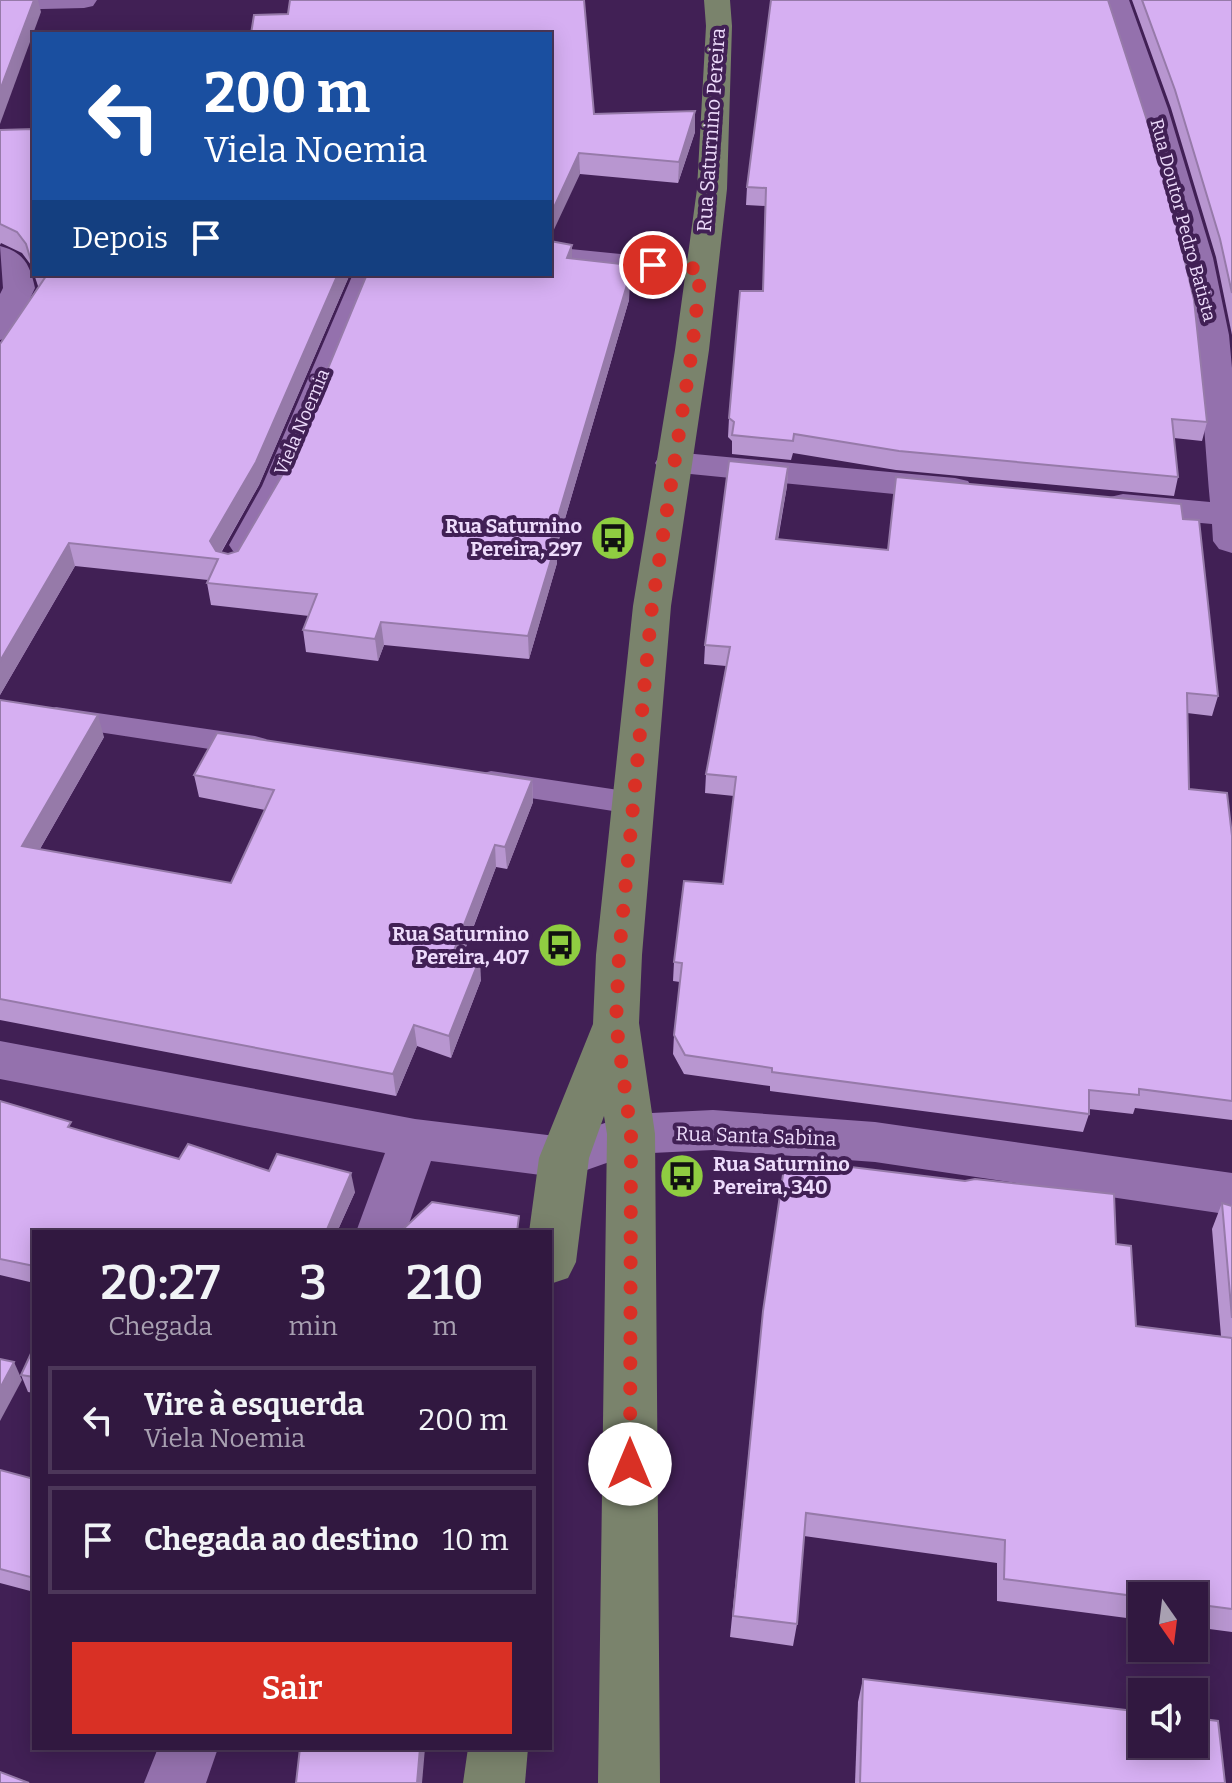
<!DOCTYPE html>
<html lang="pt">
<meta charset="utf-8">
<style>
:root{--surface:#311840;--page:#392147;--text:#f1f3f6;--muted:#a8a0b1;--line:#4c3759;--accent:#d93025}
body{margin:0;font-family:Bitter,serif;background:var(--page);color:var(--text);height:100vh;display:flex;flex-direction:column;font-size:30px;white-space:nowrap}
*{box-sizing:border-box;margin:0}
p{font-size:26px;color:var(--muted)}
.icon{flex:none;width:44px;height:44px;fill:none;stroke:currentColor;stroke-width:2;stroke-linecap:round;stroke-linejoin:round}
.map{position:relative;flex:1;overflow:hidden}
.details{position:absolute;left:32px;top:1230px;width:520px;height:520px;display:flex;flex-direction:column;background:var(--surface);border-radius:0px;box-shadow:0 4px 20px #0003,0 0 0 2px var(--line)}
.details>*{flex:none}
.guide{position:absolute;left:32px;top:32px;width:520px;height:244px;border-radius:0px;box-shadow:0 4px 20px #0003,0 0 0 2px var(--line);background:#1a4fa0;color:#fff;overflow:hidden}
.needle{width:52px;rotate:166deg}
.fabs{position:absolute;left:1128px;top:1582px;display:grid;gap:16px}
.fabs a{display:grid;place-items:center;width:80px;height:80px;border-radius:0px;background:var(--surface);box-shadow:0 4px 20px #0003,0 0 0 2px var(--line);font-size:40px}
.pin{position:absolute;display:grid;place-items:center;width:68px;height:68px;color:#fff;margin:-34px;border:4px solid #fff;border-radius:50%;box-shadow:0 2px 8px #0007}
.me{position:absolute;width:88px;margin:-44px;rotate:0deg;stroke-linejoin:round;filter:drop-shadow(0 0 6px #0008)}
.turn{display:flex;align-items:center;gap:28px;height:168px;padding:0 40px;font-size:36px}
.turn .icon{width:104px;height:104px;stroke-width:2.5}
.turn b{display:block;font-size:56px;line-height:68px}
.then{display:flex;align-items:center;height:76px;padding:0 40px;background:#0003;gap:16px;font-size:30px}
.eta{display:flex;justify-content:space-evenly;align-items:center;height:136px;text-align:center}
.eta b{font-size:48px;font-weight:600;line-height:56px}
.button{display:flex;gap:16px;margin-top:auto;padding:16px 40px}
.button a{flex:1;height:92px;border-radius:0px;background:var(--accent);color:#fff;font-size:32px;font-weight:600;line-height:92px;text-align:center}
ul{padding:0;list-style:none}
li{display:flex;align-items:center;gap:24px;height:108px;margin:0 16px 12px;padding:0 24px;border:4px solid var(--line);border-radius:0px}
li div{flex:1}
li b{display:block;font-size:30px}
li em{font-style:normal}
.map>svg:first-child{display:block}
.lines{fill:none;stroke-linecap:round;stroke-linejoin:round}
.service{fill:#9471ad;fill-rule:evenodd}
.minor{fill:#9471ad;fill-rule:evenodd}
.primary{fill:#7a836c;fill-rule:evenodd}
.wall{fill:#b896d0}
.shaded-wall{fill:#967aa9}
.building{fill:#d6aff2;stroke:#967aa9;stroke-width:2}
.route{stroke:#d93025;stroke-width:14;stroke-dasharray:0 25.2}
.labels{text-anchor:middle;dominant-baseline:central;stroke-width:8;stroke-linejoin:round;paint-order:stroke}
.far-street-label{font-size:18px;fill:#eedcfc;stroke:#412055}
.street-label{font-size:20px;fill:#eedcfc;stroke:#412055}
.poi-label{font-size:20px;font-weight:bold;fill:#eedcfc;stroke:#412055;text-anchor:end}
</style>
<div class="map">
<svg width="1232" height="1783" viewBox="0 0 1232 1783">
<rect width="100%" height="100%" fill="#412055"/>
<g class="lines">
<g class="service">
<path d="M 550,247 L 701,262 L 709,264 L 713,269 L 709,274 L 701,276 L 550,261 Z"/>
<path d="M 353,274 L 377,274 L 288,486 L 253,551 L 243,553 L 233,551 L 229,545 L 262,486 Z"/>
<path d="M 56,707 L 255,736 L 266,739 L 270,746 L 266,753 L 255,756 L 46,724 L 41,717 L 46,710 Z"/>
<path d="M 491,771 L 632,792 L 643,795 L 647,803 L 643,811 L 632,814 L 480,790 L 476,782 L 480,774 Z"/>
</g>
<g class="minor">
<path d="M 0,0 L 97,0 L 93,6 L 84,8 L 0,10 Z"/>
<path d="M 1103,0 L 1129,0 L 1168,109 L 1213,258 L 1229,335 L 1232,368 L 1232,553 L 1219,549 L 1213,541 L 1212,524 L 1123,516 L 1110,513 L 1105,505 L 1110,497 L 1123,494 L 1210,502 C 1203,420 1200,338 1181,258 C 1161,171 1132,85 1103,0 Z"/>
<path d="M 0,246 C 24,252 30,265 35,288 L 12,337 L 0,340 L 0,294 L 3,288 Z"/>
<path d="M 673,452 L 955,478 L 968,481 L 973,489 L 968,497 L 955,500 L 660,471 L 655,463 L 660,455 Z"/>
<path d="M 0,1041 L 415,1119 L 564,1137 L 631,1114 L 713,1110 L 875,1122 L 1232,1173 L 1232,1215 L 875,1162 L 713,1150 L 632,1154 L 564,1178 L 431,1161 L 406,1232 L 356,1232 L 385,1153 L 0,1079 Z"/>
<path d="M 158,1748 L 218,1748 L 206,1783 L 144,1783 Z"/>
</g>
<g class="primary">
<path d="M 704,0 L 730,0 L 732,26 L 727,189 L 709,350 L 671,606 L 642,955 L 639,1023 L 655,1134 L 660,1783 L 598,1783 L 607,1134 L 604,1116 L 589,1158 L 576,1262 L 568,1278 L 550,1284 L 550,1232 L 529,1232 L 539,1158 L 593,1024 L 596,955 L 633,606 L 675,350 L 697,189 L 706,26 Z"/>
<path d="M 468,1748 L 528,1748 L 525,1783 L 463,1783 Z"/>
</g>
</g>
<g class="wall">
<path d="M 771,0 L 1207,422 L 1202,441 L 1174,438 L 1178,477 L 1174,496 L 896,470 L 793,453 L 791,460 L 732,454 L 732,441 L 728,437 L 729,418 L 763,291 L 765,206 L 746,205 L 747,187 Z"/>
<path d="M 1132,0 L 1232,0 L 1232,335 L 1216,257 L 1171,108 Z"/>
<path d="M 550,34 L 594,114 L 695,111 L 695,132 L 678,183 L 580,174 Z"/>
<path d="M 34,129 L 34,274 L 350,274 L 259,485 L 221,553 L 228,554 L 238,551 L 572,245 L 572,259 L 630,265 L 629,300 L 557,546 L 557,563 L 529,659 L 384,645 L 378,661 L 306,652 L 303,630 L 309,616 L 211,605 L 207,583 L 208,580 L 75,566 L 0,695 L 0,344 L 39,287 L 38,286 L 31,265 L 22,253 L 1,243 L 0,245 L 0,130 Z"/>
<path d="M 788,467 L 787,486 L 778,540 L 887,550 L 1183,519 L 1218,696 L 1212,716 L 1187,713 L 1189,789 L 1232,836 L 1232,1120 L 1135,1108 L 1133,1114 L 1089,1109 L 1089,1114 L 1083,1132 L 770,1091 L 770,1086 L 684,1074 L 673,1054 L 674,1035 L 680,982 L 673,981 L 674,962 L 723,884 L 734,796 L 705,793 L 706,774 L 726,666 L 704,664 L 705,645 Z"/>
<path d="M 0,700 L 104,737 L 40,849 L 231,883 L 265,810 L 199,797 L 194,775 L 532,780 L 533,802 L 507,869 L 496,867 L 463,955 L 481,980 L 451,1058 L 417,1046 L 396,1096 L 0,1020 Z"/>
<path d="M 0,1101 L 73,1129 L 179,1159 L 269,1171 L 355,1192 L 337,1232 L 34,1232 L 34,1283 L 0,1275 Z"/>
<path d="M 1222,1203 L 1232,1206 L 1232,1632 L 1194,1627 L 1194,1596 L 1142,1596 L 1142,1620 L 997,1601 L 997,1563 L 804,1536 L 797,1624 L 793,1646 L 730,1637 L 763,1311 L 1116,1244 L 1136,1326 L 1221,1336 L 1212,1229 Z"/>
<path d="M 34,1347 L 34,1393 L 28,1392 L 21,1375 Z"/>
<path d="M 0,1470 L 34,1479 L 34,1592 L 0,1583 Z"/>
<path d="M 863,1679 L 1225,1783 L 855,1783 L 858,1702 Z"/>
</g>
<g class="shaded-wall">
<path d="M 34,0 L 38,0 L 41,12 L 0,124 L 0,90 Z"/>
<path d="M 695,111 L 695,132 L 678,183 L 679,162 Z"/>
<path d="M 579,153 L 580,174 L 550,238 L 550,216 Z"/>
<path d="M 572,245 L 572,266 L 567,258 Z"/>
<path d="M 630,265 L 629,300 L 557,546 L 557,563 L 529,659 L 528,636 L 551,540 Z"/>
<path d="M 338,274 L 350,274 L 259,485 L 217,559 L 210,541 Z"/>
<path d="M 788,467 L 787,486 L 774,559 L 776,539 Z"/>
<path d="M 69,543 L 75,566 L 0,695 L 0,661 Z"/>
<path d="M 381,622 L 384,645 L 378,661 L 375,639 Z"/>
<path d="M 98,715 L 104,737 L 29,868 L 22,846 Z"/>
<path d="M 532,780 L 533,802 L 507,869 L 505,847 Z"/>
<path d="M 495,845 L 496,867 L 455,975 L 453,953 Z"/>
<path d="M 480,958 L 481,980 L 451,1058 L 449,1036 Z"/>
<path d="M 414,1025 L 417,1046 L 396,1096 L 393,1074 Z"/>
<path d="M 351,1173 L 355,1192 L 337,1232 L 326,1232 Z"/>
<path d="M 14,1362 L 22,1380 L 0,1421 L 0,1388 Z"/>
<path d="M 420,1748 L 425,1748 L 422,1783 L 417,1783 Z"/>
</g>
<g class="building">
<path d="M 0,0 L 34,0 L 0,90 Z"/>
<path d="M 290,0 L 584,0 L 594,114 L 695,111 L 679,162 L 579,153 L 550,216 L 550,34 L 251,34 L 254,15 L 288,14 Z"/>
<path d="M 771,0 L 1108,0 L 1165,176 L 1194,300 L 1207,422 L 1172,419 L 1178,477 L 899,451 L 794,434 L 793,441 L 732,435 L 734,422 L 729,418 L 740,291 L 763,291 L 766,188 L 747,187 Z"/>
<path d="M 1142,0 L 1232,0 L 1232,293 L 1220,239 L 1175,90 Z"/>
<path d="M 34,129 L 34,266 L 32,264 L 26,244 L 17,232 L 0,224 L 0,130 Z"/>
<path d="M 550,241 L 572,245 L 567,258 L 630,265 L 625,278 L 629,278 L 551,540 L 557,540 L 528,636 L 381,622 L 375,639 L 303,630 L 317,594 L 207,583 L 218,559 L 69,543 L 0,661 L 0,344 L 46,276 L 44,274 L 338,274 L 256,462 L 210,541 L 216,551 L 228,554 L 238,551 L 288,465 L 367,274 L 550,274 Z"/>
<path d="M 729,461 L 788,467 L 776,539 L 888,550 L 896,477 L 1181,504 L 1183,519 L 1199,520 L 1218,696 L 1187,693 L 1189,789 L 1227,793 L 1232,836 L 1232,1101 L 1139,1089 L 1139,1095 L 1089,1090 L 1089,1114 L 772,1072 L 772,1068 L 685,1055 L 674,1035 L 682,963 L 674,962 L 684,881 L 723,884 L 736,777 L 706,774 L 730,647 L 705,645 Z"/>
<path d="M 0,700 L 98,715 L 22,846 L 231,883 L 274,790 L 194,775 L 217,733 L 532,780 L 505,847 L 495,845 L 453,953 L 480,958 L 449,1036 L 414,1025 L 393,1074 L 0,999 Z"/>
<path d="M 0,1101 L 71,1122 L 68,1127 L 179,1159 L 188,1144 L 269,1171 L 277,1154 L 351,1173 L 326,1232 L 34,1232 L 34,1266 L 0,1259 Z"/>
<path d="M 785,1161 L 802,1161 L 965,1181 L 975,1179 L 1114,1194 L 1116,1244 L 1131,1246 L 1136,1326 L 1232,1338 L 1232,1609 L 1194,1604 L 1194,1596 L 1142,1596 L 1142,1597 L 1004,1579 L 1005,1540 L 806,1513 L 797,1624 L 733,1616 L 763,1311 Z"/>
<path d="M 432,1202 L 519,1216 L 517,1232 L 400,1232 Z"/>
<path d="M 1222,1203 L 1232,1206 L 1232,1318 Z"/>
<path d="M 34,1347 L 34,1377 L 21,1375 Z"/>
<path d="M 0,1359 L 14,1362 L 0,1388 Z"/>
<path d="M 0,1470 L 34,1479 L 34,1578 L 0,1569 Z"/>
<path d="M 863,1679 L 1142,1712 L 1142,1744 L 1194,1744 L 1194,1718 L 1218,1721 L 1225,1783 L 860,1783 Z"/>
<path d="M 300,1748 L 420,1748 L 417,1783 L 296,1783 Z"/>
<path d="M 0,1772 L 29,1783 L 0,1783 Z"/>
</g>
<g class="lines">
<path class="route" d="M 630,1464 L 631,1134 L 616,1023 L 619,955 L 652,606 L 692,350 L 701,269 L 653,265"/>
</g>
<defs>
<g id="bus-disc" transform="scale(2.3)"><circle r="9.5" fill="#8fcd41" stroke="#412055"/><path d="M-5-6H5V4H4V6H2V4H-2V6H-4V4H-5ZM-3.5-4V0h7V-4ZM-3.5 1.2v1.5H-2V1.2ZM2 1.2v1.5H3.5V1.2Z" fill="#111"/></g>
</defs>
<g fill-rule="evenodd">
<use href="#bus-disc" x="613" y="538"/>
<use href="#bus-disc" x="560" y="945"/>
<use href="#bus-disc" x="682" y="1176"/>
</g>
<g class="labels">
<g class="far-street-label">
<text transform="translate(1183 220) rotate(75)">Rua Doutor Pedro Batista</text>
<text transform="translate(302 422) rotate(-67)">Viela Noernia</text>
</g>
<g class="street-label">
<text transform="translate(711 130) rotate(-86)">Rua Saturnino Pereira</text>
<text transform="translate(756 1136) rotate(2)">Rua Santa Sabina</text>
</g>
<g class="poi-label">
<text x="582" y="526">Rua Saturnino<tspan x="582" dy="23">Pereira, 297</tspan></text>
<text x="529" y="934">Rua Saturnino<tspan x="529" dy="23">Pereira, 407</tspan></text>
<text x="713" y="1164" text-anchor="start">Rua Saturnino<tspan x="713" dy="23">Pereira, 340</tspan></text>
</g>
</g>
</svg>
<div class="fabs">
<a><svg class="needle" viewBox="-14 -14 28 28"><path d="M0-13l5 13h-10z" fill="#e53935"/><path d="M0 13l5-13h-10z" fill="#a8a0b1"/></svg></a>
<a><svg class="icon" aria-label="sound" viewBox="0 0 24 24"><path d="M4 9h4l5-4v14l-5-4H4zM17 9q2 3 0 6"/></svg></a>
</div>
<div class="pin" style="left:653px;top:265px;background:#d93025"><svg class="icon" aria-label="arrive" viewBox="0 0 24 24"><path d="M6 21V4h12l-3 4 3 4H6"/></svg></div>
<svg class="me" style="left:630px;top:1464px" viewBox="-20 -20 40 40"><circle r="19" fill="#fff"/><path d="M0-13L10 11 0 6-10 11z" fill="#d93025"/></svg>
<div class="guide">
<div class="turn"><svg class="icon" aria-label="left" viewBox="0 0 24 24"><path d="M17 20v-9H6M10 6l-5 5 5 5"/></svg><div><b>200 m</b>Viela Noemia</div></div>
<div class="then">Depois<svg class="icon" aria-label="arrive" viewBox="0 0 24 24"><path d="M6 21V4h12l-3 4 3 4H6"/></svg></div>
</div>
<section class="details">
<div class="eta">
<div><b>20:27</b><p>Chegada</p></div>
<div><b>3</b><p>min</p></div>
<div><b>210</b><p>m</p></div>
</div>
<ul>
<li><svg class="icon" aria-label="left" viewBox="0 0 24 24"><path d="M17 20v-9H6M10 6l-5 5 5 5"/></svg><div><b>Vire à esquerda</b><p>Viela Noemia</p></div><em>200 m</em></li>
<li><svg class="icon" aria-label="arrive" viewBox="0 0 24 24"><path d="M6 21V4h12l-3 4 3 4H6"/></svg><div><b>Chegada ao destino</b></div><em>10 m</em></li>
</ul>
<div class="button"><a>Sair</a></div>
</section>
</div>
